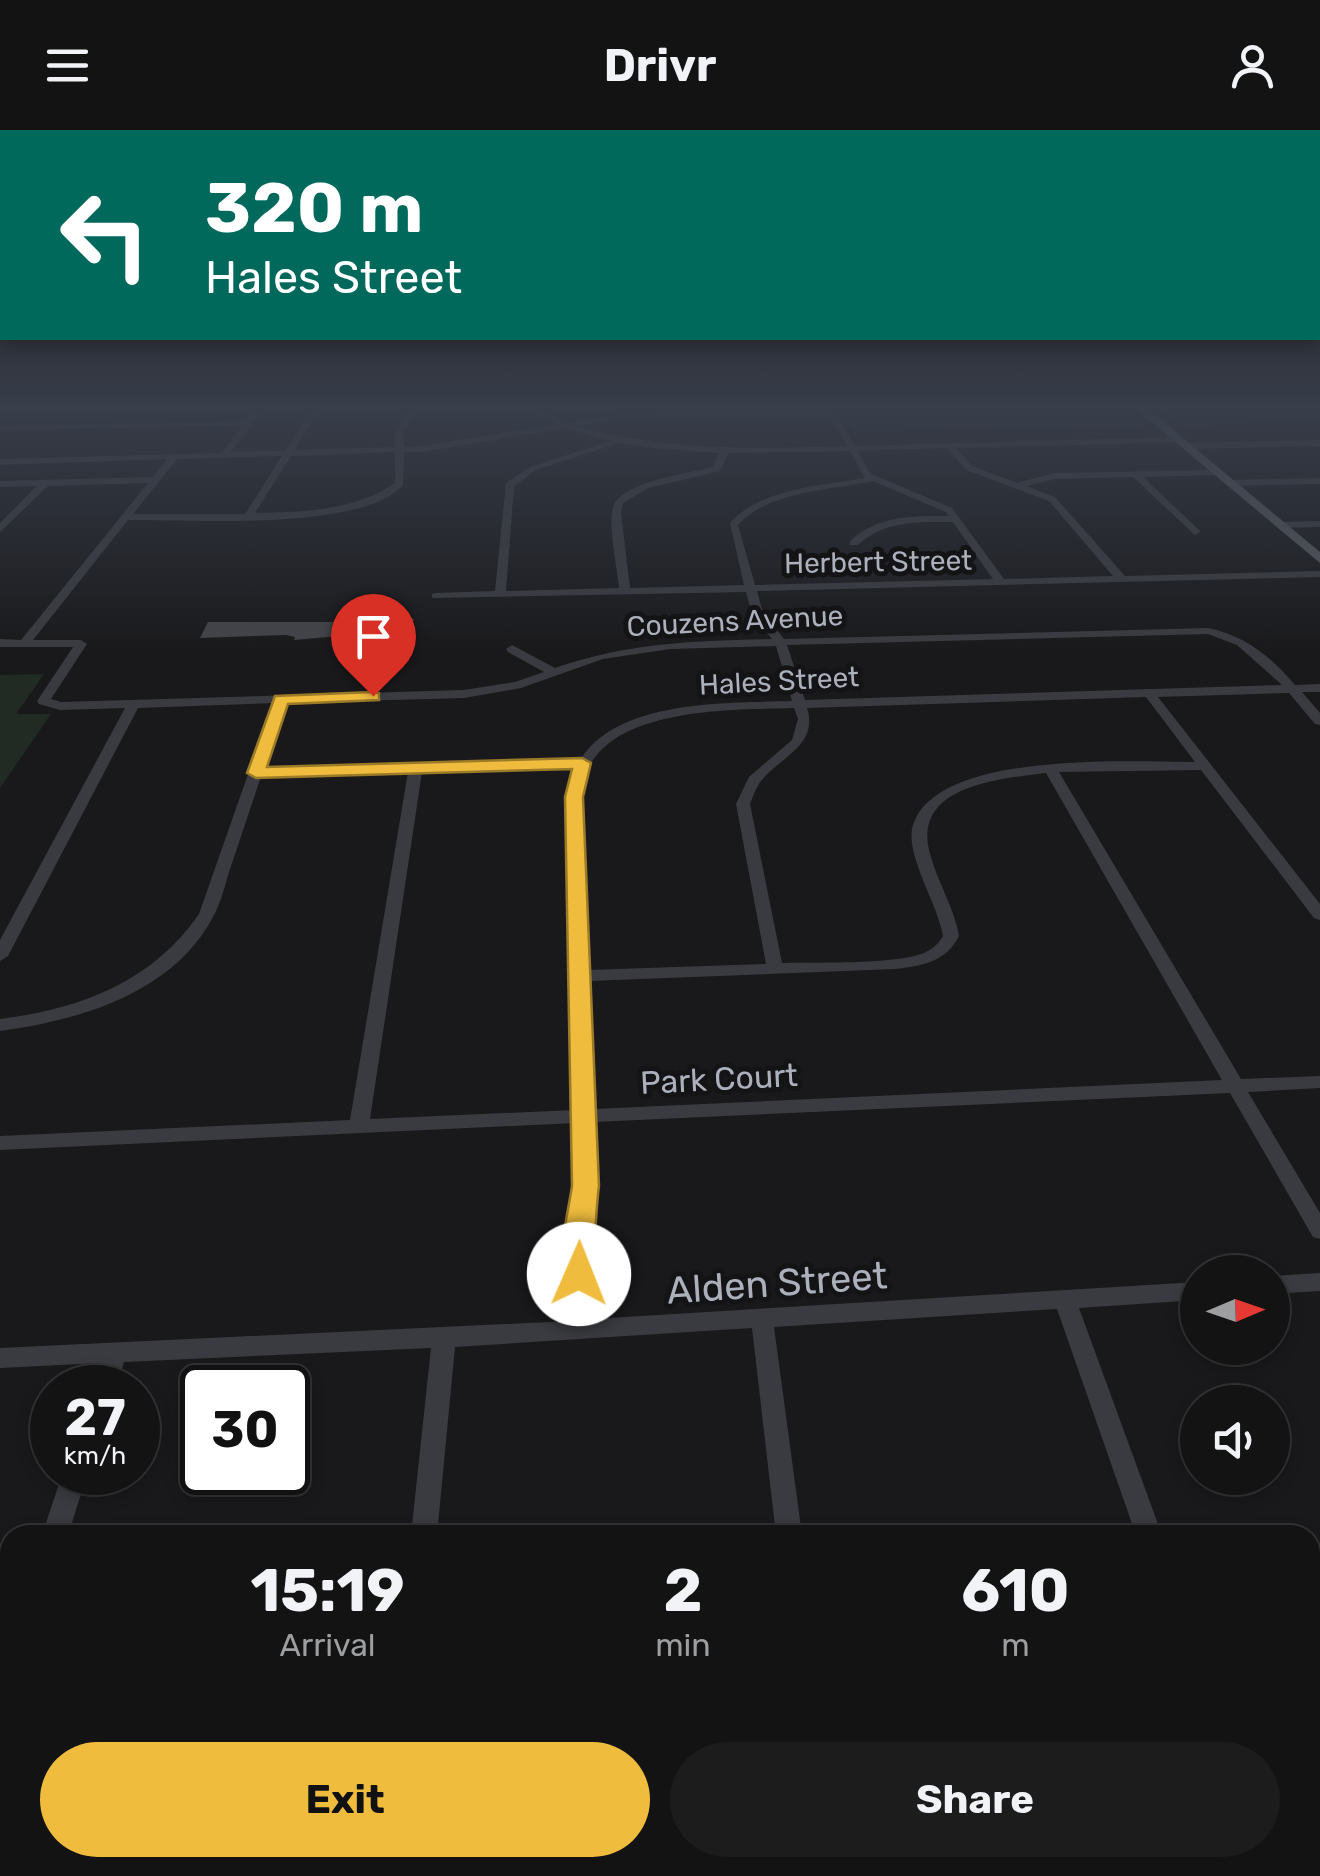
<!DOCTYPE html>
<style>
:root{--surface:#131314;--page:#1c1c1d;--text:#f1f3f6;--muted:#9d9ea0;--line:#323234;--accent:#efbc3e}
body{margin:0;font-family:Rubik,sans-serif;background:var(--page);color:var(--text);height:100vh;display:flex;flex-direction:column;font-size:38px;white-space:nowrap}
*{box-sizing:border-box;margin:0}
p{font-size:32px;color:var(--muted)}
.icon{flex:none;width:55px;height:55px;fill:none;stroke:currentColor;stroke-width:2;stroke-linecap:round;stroke-linejoin:round}
.map{position:relative;flex:1;overflow:hidden}
.sheet{position:absolute;left:0px;top:1395px;width:1320px;height:352px;display:flex;flex-direction:column;background:var(--surface);border-radius:30px 30px 0 0;box-shadow:0 5px 15px #0003,0 0 0 2px var(--line)}
.sheet>*{flex:none}
.banner{position:absolute;left:0px;top:0px;width:1320px;height:210px;box-shadow:0 5px 15px #0003,0 0 0 2px var(--line);background:#00695c;color:#fff;overflow:hidden}
.needle{width:65px;rotate:88deg}
.buttons{position:absolute;left:1180px;top:1125px;display:grid;gap:20px}
.buttons a{display:grid;place-items:center;width:110px;height:110px;border-radius:50%;background:var(--surface);box-shadow:0 5px 15px #0003,0 0 0 2px var(--line);font-size:50px}
.speed{position:absolute;left:30px;top:1235px;display:flex;gap:20px;font-size:50px;font-weight:700;text-align:center}
.speed>*{display:grid;place-content:center;width:130px;height:130px;border-radius:50%;background:var(--surface);box-shadow:0 5px 15px #0003,0 0 0 2px var(--line);line-height:1}
.speed small{font-size:25px;font-weight:400}
.speed .limit{border:5px solid #111;border-radius:15px;background:#fff;color:#111}
.pin{position:absolute;display:grid;place-items:center;width:85px;height:85px;color:#fff;margin:-102px -42px;border-radius:50% 50% 50% 0;rotate:-45deg;box-shadow:0 0 10px #0007}
.pin .icon{rotate:45deg}
.me{position:absolute;width:110px;margin:-55px;rotate:1deg;stroke-linejoin:round;filter:drop-shadow(0 0 8px #0008)}
.turn{display:flex;align-items:center;gap:35px;height:210px;padding:0 40px;font-size:45px}
.turn .icon{width:130px;height:130px;stroke-width:2.5}
.turn b{display:block;font-size:70px;line-height:85px}
.eta{display:flex;justify-content:space-evenly;align-items:center;height:170px;text-align:center}
.eta b{font-size:60px;font-weight:700;line-height:70px}
.primary-button{display:flex;gap:20px;margin-top:auto;padding:20px 40px}
.primary-button a{flex:1;height:115px;border-radius:60px;background:var(--accent);color:#111;font-size:40px;font-weight:700;line-height:115px;text-align:center}
.primary-button a+a{background:var(--page);color:var(--text)}
header{display:flex;justify-content:space-between;align-items:center;height:130px;padding:0 40px;background:var(--surface);font-size:45px;font-weight:700}
.map>svg:first-child{display:block}
.built{fill:#252528}
.green{fill:#212a23}
.building{fill:#434448}
.lines{fill:none;stroke-linecap:round;stroke-linejoin:round}
.minor{fill:#3a3b40;fill-rule:evenodd}
.major{fill:#56585f;fill-rule:evenodd}
.route{fill:#efbc3e;stroke:#9b7a28;stroke-width:2.5}
.labels{text-anchor:middle;dominant-baseline:central;stroke-width:10;stroke-linejoin:round;paint-order:stroke}
.far-street-label{font-size:28px;fill:#acb0bb;stroke:#141416}
.street-label{font-size:32px;fill:#acb0bb;stroke:#141416}
.near-street-label{font-size:38px;fill:#acb0bb;stroke:#141416}
</style>
<header><svg class="icon" aria-label="menu" viewBox="0 0 24 24"><path d="M4 6h16M4 12h16M4 18h16"/></svg>Drivr<svg class="icon" aria-label="person" viewBox="0 0 24 24"><circle cx="12" cy="8" r="4"/><path d="M4 21q1-7 8-7t8 7"/></svg></header>
<div class="map">
<svg width="1320" height="1746" viewBox="0 0 1320 1746">
<rect width="100%" height="100%" fill="#19191b"/>
<g class="built">
<path d="M 1129,279 L 1144,293 L 1140,296 L 854,302 L 842,282 Z"/>
<path d="M 1161,279 L 1320,279 L 1320,292 L 1180,295 Z"/>
</g>
<path class="green" d="M 44,544 L 16,584 L 51,584 L 0,658 L 0,545 Z"/>
<path class="building" d="M 377,482 L 415,489 L 405,497 L 411,504 L 374,512 L 351,505 L 294,510 L 295,507 L 286,505 L 200,508 L 208,492 L 338,492 Z"/>
<g class="lines">
<g class="minor">
<path d="M 255,279 L 263,279 L 231,322 L 285,321 L 312,279 L 320,279 L 294,320 L 395,317 L 395,302 L 410,279 L 418,279 L 403,302 L 404,317 L 423,316 L 557,294 L 528,279 L 539,279 L 567,293 L 623,284 L 834,279 L 855,316 L 1177,307 L 1180,312 L 956,318 L 972,336 L 1017,353 L 1055,343 L 1219,340 L 1216,345 L 1143,347 L 1199,400 L 1200,402 L 1195,405 L 1133,347 L 1055,349 L 1026,356 L 1055,367 L 1125,446 L 1320,441 L 1320,447 L 757,461 L 763,483 L 784,509 L 1208,498 C 1246,506 1270,526 1295,555 L 1320,554 L 1320,562 L 1302,562 L 1320,583 L 1320,595 L 1315,594 L 1289,563 L 1158,567 L 1320,774 L 1320,790 L 1314,788 L 1201,640 L 1059,642 L 1241,949 L 1320,946 L 1320,958 L 1248,962 L 1320,1083 L 1320,1109 L 1313,1107 L 1230,963 L 594,992 L 595,1057 L 589,1110 L 592,1189 L 1198,1152 L 1198,1170 L 1079,1178 L 1162,1405 L 1136,1405 L 1057,1179 L 774,1197 L 802,1405 L 776,1405 L 752,1198 L 455,1217 L 437,1405 L 411,1405 L 431,1218 L 124,1232 L 116,1258 L 92,1258 L 100,1233 L 0,1238 L 0,1218 L 569,1191 L 567,1110 L 575,1057 L 575,993 L 0,1020 L 0,1006 L 350,990 L 408,642 L 261,647 C 250,679 240,710 229,742 C 225,756 221,772 214,785 C 174,863 81,890 0,901 L 0,889 C 80,879 152,852 199,784 L 273,573 L 138,578 L 8,826 L 0,831 L 0,810 L 125,578 L 60,580 L 39,574 L 37,571 L 73,517 L 0,517 L 0,509 L 21,510 L 148,353 L 48,356 L 0,402 L 0,393 L 37,356 L 0,357 L 0,351 L 153,347 L 167,329 L 0,335 L 0,329 L 222,323 L 242,296 L 0,300 L 0,296 L 246,291 ZM 829,284 L 847,316 C 755,319 664,321 576,296 L 623,288 ZM 565,298 L 610,311 L 530,337 L 506,353 L 495,461 L 436,463 L 432,464 L 432,468 L 746,462 L 752,484 L 772,509 C 694,511 630,512 555,538 L 512,515 L 506,519 L 508,522 L 544,542 L 515,552 L 464,560 L 61,572 L 51,569 L 87,514 L 81,510 L 33,510 L 128,390 C 195,390 325,398 384,369 C 391,366 397,360 403,356 L 404,322 L 423,322 ZM 619,313 L 661,319 L 719,323 L 713,337 C 690,343 619,352 613,378 C 608,398 617,436 619,458 L 506,461 L 514,356 L 536,340 ZM 947,318 L 966,340 L 1049,371 L 1113,446 L 1004,449 L 952,378 L 871,344 L 858,321 ZM 850,321 L 865,348 C 821,356 761,358 730,393 L 744,455 L 630,458 L 621,383 L 623,373 L 648,358 L 720,341 L 728,323 ZM 395,322 L 395,353 C 355,381 302,382 255,383 L 291,326 ZM 282,326 L 245,384 L 133,384 L 177,329 ZM 873,351 L 946,382 L 949,386 C 913,386 878,385 850,411 L 850,415 L 858,415 C 885,390 918,392 953,392 L 993,449 L 755,455 L 738,395 C 768,361 831,360 873,351 ZM 1208,504 L 1237,515 L 1282,555 L 805,570 L 787,515 ZM 776,516 L 792,571 C 730,573 618,569 581,629 L 264,639 L 286,573 L 464,568 L 521,558 L 603,529 L 670,519 ZM 1146,567 L 1195,632 C 1131,632 937,620 913,695 C 904,724 938,774 943,806 C 938,814 934,818 926,822 C 899,835 816,832 782,833 L 750,674 C 753,667 756,657 761,651 C 780,627 819,615 807,578 ZM 794,578 L 798,589 L 792,610 L 749,647 L 736,674 L 766,834 L 588,840 L 581,667 C 583,660 583,651 586,644 C 611,576 736,580 794,578 ZM 576,637 L 567,667 L 575,980 L 370,989 L 422,642 ZM 1046,643 L 1222,950 L 594,979 L 589,851 L 895,839 C 922,836 946,832 959,806 C 954,777 938,753 930,724 C 911,656 999,649 1046,643 Z"/>
<path d="M 1320,310 L 1320,316 L 1185,319 L 1181,316 L 1185,313 Z"/>
<path d="M 1320,348 L 1320,354 L 1229,356 L 1224,353 L 1229,350 Z"/>
<path d="M 1320,391 L 1320,397 L 1279,398 L 1274,395 L 1279,392 Z"/>
<path d="M 1320,1143 L 1320,1161 L 1272,1164 L 1272,1146 Z"/>
<path d="M 63,1342 L 88,1342 L 68,1405 L 42,1405 Z"/>
<path d="M 1310,1431 L 1320,1433 L 1320,1459 L 1310,1457 Z"/>
<path d="M 10,1529 L 10,1583 L 0,1587 L 0,1533 Z"/>
<path d="M 375,1738 L 406,1738 L 406,1746 L 374,1746 Z"/>
<path d="M 814,1738 L 845,1738 L 847,1746 L 815,1746 Z"/>
<path d="M 1249,1738 L 1280,1738 L 1284,1746 L 1252,1746 Z"/>
</g>
<path class="major" d="M 1136,279 L 1148,279 L 1320,422 L 1320,433 Z"/>
</g>
<linearGradient id="sky" x2="0" y2="1"><stop stop-color="#0e0e0f"/><stop offset="0.53" stop-color="#383e4a"/><stop offset="1" stop-color="#383e4a" stop-opacity="0"/></linearGradient>
<rect width="1320" height="524" fill="url(#sky)"/>
<path class="route" d="M 373,562 L 379,563 L 379,570 L 288,574 L 267,637 L 582,628 L 591,633 L 583,667 L 599,1056 C 596,1075 594,1141 589,1152 L 579,1156 L 569,1152 C 555,1126 568,1085 572,1056 L 565,667 L 572,639 L 256,648 L 247,643 L 275,566 Z"/>
<g class="labels">
<g class="far-street-label">
<text transform="translate(878 432) rotate(-1)">Herbert Street</text>
<text transform="translate(735 491) rotate(-3)">Couzens Avenue</text>
<text transform="translate(779 551) rotate(-3)">Hales Street</text>
</g>
<g class="street-label">
<text transform="translate(719 949) rotate(-3)">Park Court</text>
</g>
<g class="near-street-label">
<text transform="translate(777 1153) rotate(-4)">Alden Street</text>
</g>
</g>
</svg>
<div class="buttons">
<a><svg class="needle" viewBox="-14 -14 28 28"><path d="M0-13l5 13h-10z" fill="#e53935"/><path d="M0 13l5-13h-10z" fill="#9d9ea0"/></svg></a>
<a><svg class="icon" aria-label="sound" viewBox="0 0 24 24"><path d="M4 9h4l5-4v14l-5-4H4zM17 9q2 3 0 6"/></svg></a>
</div>
<div class="speed"><div>27<small>km/h</small></div><div class="limit">30</div></div>
<div class="pin" style="left:373px;top:566px;background:#d93025"><svg class="icon" aria-label="arrive" viewBox="0 0 24 24"><path d="M6 21V4h12l-3 4 3 4H6"/></svg></div>
<svg class="me" style="left:579px;top:1144px" viewBox="-20 -20 40 40"><circle r="19" fill="#fff"/><path d="M0-13L10 11 0 6-10 11z" fill="#efbc3e"/></svg>
<div class="banner">
<div class="turn"><svg class="icon" aria-label="left" viewBox="0 0 24 24"><path d="M17 20v-9H6M10 6l-5 5 5 5"/></svg><div><b>320 m</b>Hales Street</div></div>
</div>
<section class="sheet">
<div class="eta">
<div><b>15:19</b><p>Arrival</p></div>
<div><b>2</b><p>min</p></div>
<div><b>610</b><p>m</p></div>
</div>
<div class="primary-button"><a>Exit</a><a>Share</a></div>
</section>
</div>
